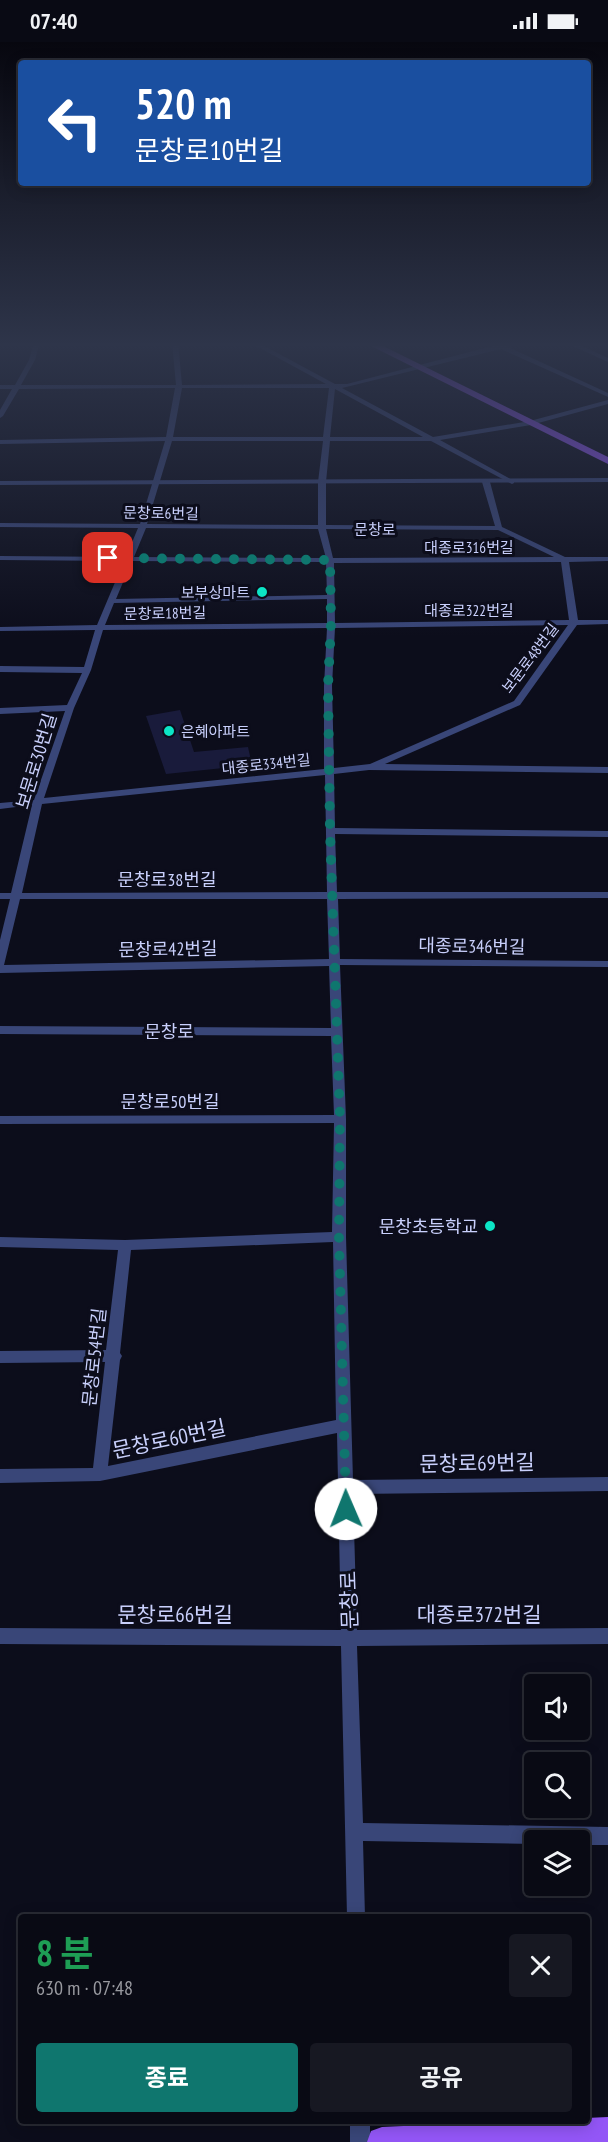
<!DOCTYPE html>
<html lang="ko">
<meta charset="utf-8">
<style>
:root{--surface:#090a14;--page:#171822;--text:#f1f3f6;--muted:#999aa0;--line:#292b34;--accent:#0f766e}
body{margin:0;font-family:"PT Sans Narrow","Noto Sans KR",sans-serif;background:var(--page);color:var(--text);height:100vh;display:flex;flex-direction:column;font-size:22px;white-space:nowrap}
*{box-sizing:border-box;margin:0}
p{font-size:20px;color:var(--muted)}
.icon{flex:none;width:33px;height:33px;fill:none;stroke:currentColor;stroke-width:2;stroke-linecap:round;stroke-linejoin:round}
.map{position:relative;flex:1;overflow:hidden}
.details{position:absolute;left:18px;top:1872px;width:572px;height:210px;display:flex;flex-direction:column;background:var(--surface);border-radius:6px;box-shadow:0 3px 15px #0003,0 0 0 2px var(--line)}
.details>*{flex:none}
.banner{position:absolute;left:18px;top:18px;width:573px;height:126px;border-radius:6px;box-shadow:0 3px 15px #0003,0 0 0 2px var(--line);background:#1a4fa0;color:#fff;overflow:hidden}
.tools{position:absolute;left:524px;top:1632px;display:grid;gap:12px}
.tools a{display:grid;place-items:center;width:66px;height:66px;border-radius:6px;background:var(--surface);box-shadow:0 3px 15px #0003,0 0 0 2px var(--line);font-size:30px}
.pin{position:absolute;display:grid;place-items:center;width:51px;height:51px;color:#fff;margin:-26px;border-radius:12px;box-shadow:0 3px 9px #0006}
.me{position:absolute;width:66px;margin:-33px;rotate:359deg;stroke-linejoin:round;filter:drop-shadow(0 0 4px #0008)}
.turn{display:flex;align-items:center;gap:21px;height:126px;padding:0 18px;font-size:27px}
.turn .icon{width:78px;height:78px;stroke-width:2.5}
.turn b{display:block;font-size:42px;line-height:51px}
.round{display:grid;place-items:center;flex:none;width:63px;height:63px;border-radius:6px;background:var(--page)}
.head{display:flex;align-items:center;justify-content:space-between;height:102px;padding:0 18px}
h1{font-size:36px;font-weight:700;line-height:45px;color:#1e9e55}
.primary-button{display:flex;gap:12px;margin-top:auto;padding:12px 18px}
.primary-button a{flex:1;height:69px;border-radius:6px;background:var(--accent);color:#fff;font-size:24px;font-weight:700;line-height:69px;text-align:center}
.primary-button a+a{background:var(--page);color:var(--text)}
.status{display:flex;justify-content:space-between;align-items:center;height:42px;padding:0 30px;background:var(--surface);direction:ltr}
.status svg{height:16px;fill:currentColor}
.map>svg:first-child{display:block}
.building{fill:#191b3b}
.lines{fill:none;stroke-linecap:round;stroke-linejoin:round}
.minor{fill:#394678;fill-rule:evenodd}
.tertiary{fill:#394678;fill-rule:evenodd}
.primary{fill:#9356f6;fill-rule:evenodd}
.route{stroke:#0f766e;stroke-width:10;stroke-dasharray:0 18}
.poi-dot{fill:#0ce5c6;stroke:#0c0d1b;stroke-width:2}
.labels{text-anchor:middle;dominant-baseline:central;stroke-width:6;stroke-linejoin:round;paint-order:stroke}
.far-street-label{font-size:15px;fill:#c9d0fc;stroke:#0c0d1b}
.far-poi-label{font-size:15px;fill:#c9d0fc;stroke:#0c0d1b;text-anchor:end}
.street-label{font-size:18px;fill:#c9d0fc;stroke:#0c0d1b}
.poi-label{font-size:18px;fill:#c9d0fc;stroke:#0c0d1b;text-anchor:end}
.near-street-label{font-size:21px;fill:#c9d0fc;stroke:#0c0d1b}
</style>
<div class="status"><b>07:40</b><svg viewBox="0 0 49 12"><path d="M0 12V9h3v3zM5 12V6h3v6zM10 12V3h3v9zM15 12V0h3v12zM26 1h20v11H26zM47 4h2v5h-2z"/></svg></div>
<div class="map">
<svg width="608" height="2100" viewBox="0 0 608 2100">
<rect width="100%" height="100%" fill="#0c0d1b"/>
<path class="building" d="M 180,668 L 194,710 L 248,705 L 252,723 L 166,732 L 146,674 Z"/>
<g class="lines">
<g class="minor">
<path d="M 34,300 L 40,300 L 35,318 L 21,343 L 176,343 L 172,300 L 178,300 L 182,343 L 326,342 L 249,300 L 257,300 L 335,342 L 347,342 L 500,302 L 524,300 L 508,305 L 608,351 L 608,355 L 606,354 L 501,307 L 342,346 L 433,395 L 530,379 L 608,358 L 608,362 L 531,383 L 440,398 L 514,439 L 514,441 L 512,442 L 431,399 L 330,399 L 326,440 L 326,483 L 495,484 L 482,440 L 486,438 L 490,440 L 502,485 L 565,515 L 608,515 L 608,519 L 569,520 L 578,578 L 608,578 L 608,582 L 577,583 L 520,663 L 385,722 L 608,725 L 608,731 L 369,728 L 334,732 L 335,786 L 608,789 L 608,795 L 335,792 L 337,850 L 608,850 L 608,856 L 338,857 L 340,917 L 608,919 L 608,925 L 340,923 L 346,1077 L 346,1195 L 353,1438 L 608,1435 L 608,1449 L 353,1452 L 357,1588 L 608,1586 L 608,1602 L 357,1604 L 363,1781 L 608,1785 L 608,1803 L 579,1803 L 579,1798 L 534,1798 L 534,1802 L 363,1799 L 365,1875 L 347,1875 L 341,1604 L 0,1602 L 0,1586 L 341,1588 L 337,1391 L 100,1439 L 0,1441 L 0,1427 L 93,1426 L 105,1320 L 0,1321 L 0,1309 L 106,1308 L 118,1208 L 0,1205 L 0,1195 L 125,1198 L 332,1190 L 334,1081 L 0,1082 L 0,1074 L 334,1073 L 331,994 L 0,992 L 0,984 L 331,986 L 329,924 L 0,931 L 0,898 L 10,857 L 0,857 L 0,851 L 11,851 L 32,763 L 0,767 L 0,761 L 34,758 L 65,669 L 0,672 L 0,666 L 67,663 L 82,631 L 0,630 L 0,624 L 84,625 L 95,588 L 0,589 L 0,585 L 97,583 L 124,519 L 0,518 L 0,514 L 126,515 L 138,486 L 0,485 L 0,481 L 140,482 L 165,399 L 0,402 L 0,398 L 166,395 L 175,346 L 19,347 L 3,374 L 0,376 L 0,368 L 12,347 L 0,347 L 0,343 L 15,343 L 29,318 ZM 182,346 L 329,346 L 323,395 L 173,395 ZM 335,347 L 423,395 L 330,395 ZM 172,399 L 323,399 L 318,440 L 318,483 L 147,482 ZM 146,486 L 318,487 L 326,516 L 134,515 ZM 326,487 L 498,488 L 554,515 L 333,516 ZM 132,519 L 326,520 L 327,553 L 116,557 ZM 561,520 L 569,578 L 335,581 L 334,521 ZM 327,557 L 327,581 L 105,583 L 114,561 ZM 568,583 L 514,659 L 370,722 L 334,726 L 332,644 L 335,586 ZM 327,586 L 324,644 L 324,727 L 44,756 L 74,666 L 91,628 L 103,588 ZM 325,733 L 327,850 L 22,851 L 42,762 ZM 20,857 L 327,857 L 329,917 L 4,923 ZM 333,1200 L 336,1378 L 108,1424 L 120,1318 L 122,1314 L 120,1311 L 131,1208 Z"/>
<path d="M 564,300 L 573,300 L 608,316 L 608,320 Z"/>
<rect x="350" y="2079" width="20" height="21"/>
</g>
<path class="tertiary" d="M 608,436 L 608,440 L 0,443 L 0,439 Z"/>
<g class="primary">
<path d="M 363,300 L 375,300 L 608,415 L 608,422 Z"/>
<path d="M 608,2075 L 608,2100 L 367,2100 L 371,2089 L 382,2085 L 510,2079 L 586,2079 L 586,2076 Z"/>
</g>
</g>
<linearGradient id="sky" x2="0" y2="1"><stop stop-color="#07070f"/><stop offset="0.51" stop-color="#2e354a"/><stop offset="1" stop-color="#2e354a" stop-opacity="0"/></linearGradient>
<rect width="608" height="594" fill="url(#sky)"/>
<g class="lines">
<path class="route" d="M 108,516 L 330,518 L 331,582 L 328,644 L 330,789 L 340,1077 L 339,1195 L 346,1467"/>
</g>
<g class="poi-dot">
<circle cx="262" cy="550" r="6"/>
<circle cx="169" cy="689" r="6"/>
<circle cx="490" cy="1184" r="6"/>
</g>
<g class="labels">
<g class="far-street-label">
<text transform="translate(161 471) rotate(1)">문창로6번길</text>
<text x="375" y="487">문창로</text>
<text x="469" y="505">대종로316번길</text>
<text x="469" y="568">대종로322번길</text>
<text transform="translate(165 571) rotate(-1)">문창로18번길</text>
<text transform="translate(530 616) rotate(-53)">보문로48번길</text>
<text transform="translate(266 722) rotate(-6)">대종로334번길</text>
</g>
<g class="far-poi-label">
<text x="250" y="550">보부상마트</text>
<text x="181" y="689" text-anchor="start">은혜아파트</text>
</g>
<g class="street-label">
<text transform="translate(36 719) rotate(-73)">보문로30번길</text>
<text x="167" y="837">문창로38번길</text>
<text transform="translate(472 904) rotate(1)">대종로346번길</text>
<text transform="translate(168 907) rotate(-1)">문창로42번길</text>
<text x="169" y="989">문창로</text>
<text x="170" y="1059">문창로50번길</text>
<text transform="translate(94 1315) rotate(-84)">문창로54번길</text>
</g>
<g class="poi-label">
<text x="478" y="1184">문창초등학교</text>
</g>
<g class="near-street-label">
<text transform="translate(169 1397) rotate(-12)">문창로60번길</text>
<text transform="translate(477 1421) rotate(-1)">문창로69번길</text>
<text transform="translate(349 1558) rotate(-92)">문창로</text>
<text x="175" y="1572">문창로66번길</text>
<text x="479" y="1572">대종로372번길</text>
</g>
</g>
</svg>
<div class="tools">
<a><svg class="icon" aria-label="sound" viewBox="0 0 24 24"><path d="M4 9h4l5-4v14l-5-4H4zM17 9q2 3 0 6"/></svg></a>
<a><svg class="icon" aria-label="search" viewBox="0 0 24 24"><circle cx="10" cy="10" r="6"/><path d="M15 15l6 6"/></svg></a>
<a><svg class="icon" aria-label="layers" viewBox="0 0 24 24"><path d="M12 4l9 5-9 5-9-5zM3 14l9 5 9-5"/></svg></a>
</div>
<div class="pin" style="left:108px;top:516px;background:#d93025"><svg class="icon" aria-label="arrive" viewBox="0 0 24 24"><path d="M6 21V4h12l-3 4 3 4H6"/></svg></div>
<svg class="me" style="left:346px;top:1467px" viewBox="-20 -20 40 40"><circle r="19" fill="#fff"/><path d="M0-13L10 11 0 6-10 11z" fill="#0f766e"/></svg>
<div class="banner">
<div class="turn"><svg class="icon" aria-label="left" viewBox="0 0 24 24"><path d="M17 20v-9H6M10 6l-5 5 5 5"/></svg><div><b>520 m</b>문창로10번길</div></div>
</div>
<section class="details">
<div class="head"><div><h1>8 분</h1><p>630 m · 07:48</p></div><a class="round"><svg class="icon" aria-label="close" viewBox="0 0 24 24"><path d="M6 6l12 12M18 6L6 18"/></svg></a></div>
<div class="primary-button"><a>종료</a><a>공유</a></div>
</section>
</div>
